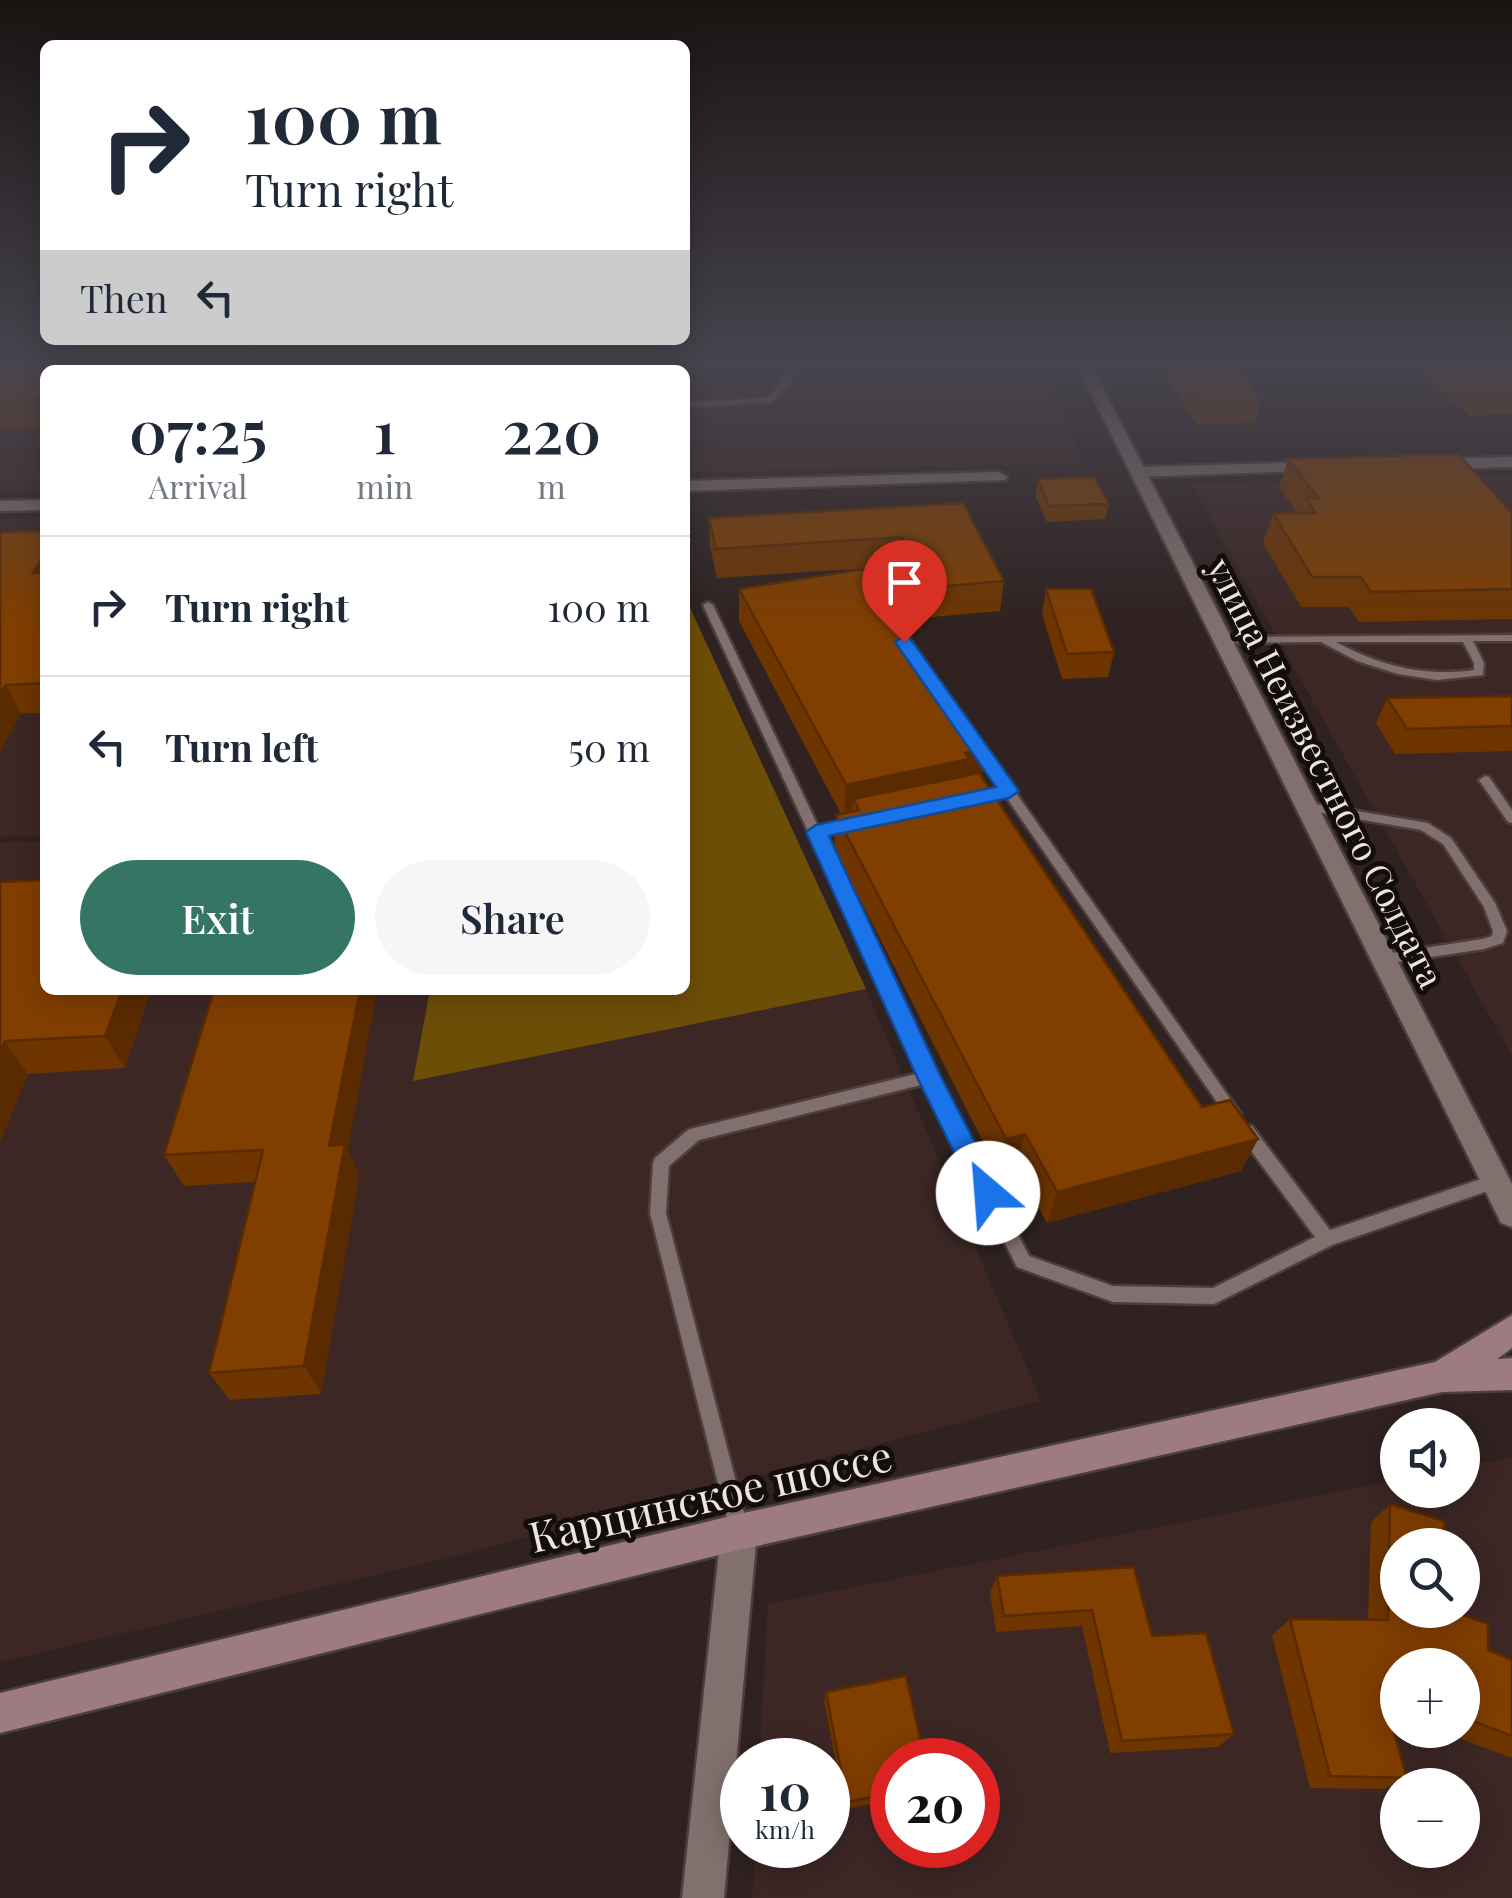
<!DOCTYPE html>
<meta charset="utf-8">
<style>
:root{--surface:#fff;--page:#f6f6f7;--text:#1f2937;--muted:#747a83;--line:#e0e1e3;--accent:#357563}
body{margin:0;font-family:"Playfair Display",serif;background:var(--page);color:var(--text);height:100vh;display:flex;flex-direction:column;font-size:38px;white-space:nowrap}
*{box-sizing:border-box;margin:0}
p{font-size:32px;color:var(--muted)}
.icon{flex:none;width:55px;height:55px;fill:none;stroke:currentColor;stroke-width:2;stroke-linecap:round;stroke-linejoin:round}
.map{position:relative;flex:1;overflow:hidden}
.sheet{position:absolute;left:40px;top:365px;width:650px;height:630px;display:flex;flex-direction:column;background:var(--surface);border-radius:15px;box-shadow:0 5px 25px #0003}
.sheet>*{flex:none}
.hud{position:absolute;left:40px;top:40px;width:650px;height:305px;border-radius:15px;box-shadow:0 5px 25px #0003;background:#fff;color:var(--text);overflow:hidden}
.buttons{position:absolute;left:1380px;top:1408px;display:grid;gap:20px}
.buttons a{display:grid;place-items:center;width:100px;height:100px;border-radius:50%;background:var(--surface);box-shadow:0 5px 25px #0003;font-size:50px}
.speed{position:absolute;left:720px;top:1738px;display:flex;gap:20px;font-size:50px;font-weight:700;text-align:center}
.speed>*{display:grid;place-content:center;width:130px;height:130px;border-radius:50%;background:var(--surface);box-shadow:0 5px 25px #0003;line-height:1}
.speed small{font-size:25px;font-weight:400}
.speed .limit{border:15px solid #d22;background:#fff;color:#111}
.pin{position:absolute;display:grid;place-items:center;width:85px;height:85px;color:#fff;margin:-102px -42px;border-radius:50% 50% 50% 0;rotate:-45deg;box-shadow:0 0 10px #0007}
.pin .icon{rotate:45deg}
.me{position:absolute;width:110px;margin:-55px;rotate:333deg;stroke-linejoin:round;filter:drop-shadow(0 0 8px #0008)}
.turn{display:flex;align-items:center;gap:35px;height:210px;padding:0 40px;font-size:45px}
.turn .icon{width:130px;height:130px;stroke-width:2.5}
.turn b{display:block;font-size:70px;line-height:85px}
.then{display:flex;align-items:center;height:95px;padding:0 40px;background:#0003;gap:20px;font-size:38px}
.eta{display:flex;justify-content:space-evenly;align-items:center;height:170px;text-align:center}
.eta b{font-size:60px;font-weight:600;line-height:70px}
.button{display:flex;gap:20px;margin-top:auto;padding:20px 40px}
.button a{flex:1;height:115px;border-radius:60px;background:var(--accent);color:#fff;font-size:40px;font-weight:600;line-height:115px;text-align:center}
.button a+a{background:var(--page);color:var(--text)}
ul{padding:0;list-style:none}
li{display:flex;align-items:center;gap:30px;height:140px;padding:0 40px;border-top:2px solid var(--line)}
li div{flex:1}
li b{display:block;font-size:38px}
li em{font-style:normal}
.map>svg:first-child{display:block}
.built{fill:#3c2725;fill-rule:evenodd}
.forest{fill:#6d4e07}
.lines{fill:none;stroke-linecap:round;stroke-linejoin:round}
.service-casing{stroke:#4b3f3e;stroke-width:5}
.minor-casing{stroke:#4b3f3e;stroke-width:5}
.tertiary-casing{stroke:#4b3f3e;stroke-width:5}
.secondary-casing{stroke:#4b3f3e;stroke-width:5}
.service{fill:#81706e;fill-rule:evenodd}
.minor{fill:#81706e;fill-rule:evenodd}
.tertiary{fill:#81706e;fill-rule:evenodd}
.secondary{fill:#9e7b80;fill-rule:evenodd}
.wall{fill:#6e3500}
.shaded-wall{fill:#5a2b00}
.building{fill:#803e00;stroke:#5a2b00;stroke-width:2.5}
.route{fill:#1a73e8;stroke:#114b97;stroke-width:2.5}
.labels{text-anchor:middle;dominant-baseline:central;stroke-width:10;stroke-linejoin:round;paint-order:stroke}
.street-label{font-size:35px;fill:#eee5e3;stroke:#130d0c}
.near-street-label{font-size:42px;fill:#eee5e3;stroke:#130d0c}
</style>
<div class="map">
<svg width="1512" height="1898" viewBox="0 0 1512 1898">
<rect width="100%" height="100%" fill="#2f2220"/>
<g class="built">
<path d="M 0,361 L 1039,361 L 1084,463 L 685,473 L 685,370 L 45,370 L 45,491 L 0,492 Z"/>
<path d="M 1512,475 L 1512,1056 L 1191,484 Z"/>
<path d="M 45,517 L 45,835 L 0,837 L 0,519 Z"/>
<path d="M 685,597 L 866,989 L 1041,1401 L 457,1556 L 0,1662 L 0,843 L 45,841 L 45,990 L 685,990 Z"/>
<path d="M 1512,1457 L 1512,1898 L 752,1898 L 755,1845 L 828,1845 L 828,1760 L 759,1760 L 768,1604 L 1397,1480 L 1398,1490 L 1462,1490 L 1463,1467 ZM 1398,1545 L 1462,1545 L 1462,1610 L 1398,1610 ZM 1398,1665 L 1462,1665 L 1462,1730 L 1398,1730 ZM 892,1760 L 978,1760 L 978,1845 L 892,1845 ZM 1398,1785 L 1462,1785 L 1462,1850 L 1398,1850 Z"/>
</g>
<path class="forest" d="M 685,597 L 866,989 L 413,1081 L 430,990 L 685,990 Z"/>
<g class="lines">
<g class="service-casing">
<g id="service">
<path d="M 787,361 L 795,361 L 791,382 L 772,402 L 685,407 L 685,403 L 767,398 L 783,381 Z"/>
<path d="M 708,602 L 713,605 L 937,1077 L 1029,1256 L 1113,1286 L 1213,1288 L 1315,1237 L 1240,1136 L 1238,1131 L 1240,1126 L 1246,1125 L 1252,1126 L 1330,1230 L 1496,1174 L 1502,1176 L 1504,1181 L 1502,1186 L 1332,1245 L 1214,1304 L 1113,1302 L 1017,1267 L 925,1084 L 699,1140 L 669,1166 L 666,1213 L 749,1532 L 746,1539 L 739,1542 L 732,1539 L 650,1213 L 653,1163 L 655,1158 L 688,1130 L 694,1128 L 920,1073 L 703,605 Z"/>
<path d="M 1512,635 L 1512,641 L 1473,641 L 1484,663 L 1483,675 L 1437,680 L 1398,674 L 1357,661 L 1321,642 L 1224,643 L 1219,640 L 1224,637 ZM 1336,642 L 1463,642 L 1474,663 L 1474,670 C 1424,677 1380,666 1336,642 Z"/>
<path d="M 977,742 L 981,743 L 1238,1110 L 1241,1114 L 1238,1118 L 1233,1120 L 1228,1118 L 971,746 Z"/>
<path d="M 1485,776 L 1489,777 L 1512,810 L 1512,823 L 1508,822 L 1479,780 Z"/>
<path d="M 1309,803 L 1428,823 L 1451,838 L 1495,903 L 1507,931 L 1503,943 L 1484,949 L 1385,964 L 1380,963 L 1378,959 L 1385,954 L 1483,939 L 1492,936 L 1493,931 L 1484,907 L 1443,844 L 1421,830 L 1305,810 L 1303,807 Z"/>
</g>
</g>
<g class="minor-casing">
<g id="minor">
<path d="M 1512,457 L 1512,467 L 1433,469 L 1425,464 L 1433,459 Z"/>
<path d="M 1318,462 L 1324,464 L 1324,470 L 1138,477 L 1130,472 L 1138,467 Z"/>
<path d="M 999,472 L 1007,477 L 1005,480 L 685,491 L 685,481 Z"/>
<path d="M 45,500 L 45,510 L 0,511 L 0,501 Z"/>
</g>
</g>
<g class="tertiary-casing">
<g id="tertiary">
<path d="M 1075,361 L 1089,361 L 1512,1184 L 1512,1227 L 1501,1223 Z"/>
<path d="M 739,1514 L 752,1519 L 757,1532 L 724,1898 L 682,1898 L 721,1532 L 726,1519 Z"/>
</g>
</g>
<g class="secondary-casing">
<path id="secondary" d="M 1512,1315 L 1512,1348 L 1497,1359 L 1512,1358 L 1512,1390 L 1442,1392 L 739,1550 L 0,1733 L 0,1693 L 739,1514 L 1435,1362 Z"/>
</g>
<use href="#service" class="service"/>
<use href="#minor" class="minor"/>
<use href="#tertiary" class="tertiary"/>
<use href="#secondary" class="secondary"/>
</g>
<g class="wall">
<path d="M 0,361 L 167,361 L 161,370 L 116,370 L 114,363 L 109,370 L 45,370 L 45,428 L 0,429 Z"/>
<path d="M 338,361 L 539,361 L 538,370 L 340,370 Z"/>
<path d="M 1156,361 L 1230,361 L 1261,400 L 1254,423 L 1196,424 Z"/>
<path d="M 1306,361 L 1352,361 L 1349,371 L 1316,371 Z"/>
<path d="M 1409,361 L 1512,361 L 1512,414 L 1469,416 Z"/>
<path d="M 1288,459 L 1512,513 L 1512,619 L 1359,622 L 1349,607 L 1301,607 L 1263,543 L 1273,513 L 1297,513 L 1279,487 Z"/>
<path d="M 1038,479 L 1109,504 L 1105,519 L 1047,522 L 1035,495 Z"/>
<path d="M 963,503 L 1004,581 L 1000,611 L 921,618 L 899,566 L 717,578 L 710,547 L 709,518 Z"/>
<path d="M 0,532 L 45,554 L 45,713 L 21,713 L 0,752 Z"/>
<path d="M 739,589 L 982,778 L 1202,1107 L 1258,1139 L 1241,1171 L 1047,1223 L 1016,1166 L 998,1171 L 834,848 L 836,815 L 841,814 L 739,621 Z"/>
<path d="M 1046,589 L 1114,652 L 1108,677 L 1062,679 L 1042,614 Z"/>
<path d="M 1512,696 L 1512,751 L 1395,754 L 1376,723 L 1387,698 Z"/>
<path d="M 0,882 L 151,990 L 125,1068 L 28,1074 L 0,1142 Z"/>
<path d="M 214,990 L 348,1150 L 359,1176 L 321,1394 L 230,1400 L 209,1373 L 255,1182 L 184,1186 L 164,1155 Z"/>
<path d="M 1390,1504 L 1398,1610 L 1512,1660 L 1512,1758 L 1437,1730 L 1462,1730 L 1462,1665 L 1398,1665 L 1398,1715 L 1388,1711 L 1407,1778 L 1385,1789 L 1310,1788 L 1272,1635 L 1290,1619 L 1368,1620 L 1371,1522 Z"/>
<path d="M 1134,1567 L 1152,1636 L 1234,1734 L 1218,1747 L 1110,1753 L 1082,1626 L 996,1632 L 990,1593 L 997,1576 Z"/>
<path d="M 826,1692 L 892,1760 L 892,1800 L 845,1809 L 824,1701 Z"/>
</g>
<g class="shaded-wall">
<path d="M 84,361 L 113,361 L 114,363 L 109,370 L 76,370 Z"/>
<path d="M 147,361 L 167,361 L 161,370 L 150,370 Z"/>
<path d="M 531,361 L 539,361 L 538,370 L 530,370 Z"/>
<path d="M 45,554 L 45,598 L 33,573 Z"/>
<path d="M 6,685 L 21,713 L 0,752 L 0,695 Z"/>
<path d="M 987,749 L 981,782 L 859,810 L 853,799 L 852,817 L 844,819 L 846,785 L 965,753 Z"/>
<path d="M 122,990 L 151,990 L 125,1068 L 105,1036 Z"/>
<path d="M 360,990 L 377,990 L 348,1150 L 359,1176 L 321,1394 L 304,1366 L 329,1146 Z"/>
<path d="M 5,1041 L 28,1074 L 0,1142 L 0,1052 Z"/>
<path d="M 1025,1134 L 1016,1166 L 998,1171 L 1006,1139 Z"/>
<path d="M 1258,1139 L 1241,1171 L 1047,1223 L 1057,1192 Z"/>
</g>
<g class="building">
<path d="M 0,361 L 84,361 L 76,370 L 45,370 L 45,399 L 0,400 Z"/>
<path d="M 444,361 L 531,361 L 529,367 L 442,368 Z"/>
<path d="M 1175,361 L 1230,361 L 1261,400 L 1202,402 Z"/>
<path d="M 1446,361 L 1512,361 L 1512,390 L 1480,391 Z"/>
<path d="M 1458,454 L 1512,513 L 1512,589 L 1371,592 L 1361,577 L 1312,577 L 1273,513 L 1316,513 L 1306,498 L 1318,498 L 1288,459 Z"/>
<path d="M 1094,477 L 1109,504 L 1049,506 L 1038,479 Z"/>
<path d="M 963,503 L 1004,581 L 924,588 L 902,537 L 716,549 L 709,518 Z"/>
<path d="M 45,531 L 45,554 L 33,573 L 45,572 L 45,683 L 6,685 L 0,695 L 0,532 Z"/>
<path d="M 863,569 L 987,749 L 965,753 L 969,759 L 846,785 L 739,589 Z"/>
<path d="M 1046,589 L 1091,589 L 1114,652 L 1067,654 Z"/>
<path d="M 1512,696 L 1512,726 L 1407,729 L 1387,698 Z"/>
<path d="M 979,773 L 1202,1107 L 1230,1100 L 1258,1139 L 1057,1192 L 1025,1134 L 1006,1139 L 836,815 L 859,810 L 853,799 Z"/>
<path d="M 45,880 L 45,990 L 122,990 L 105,1036 L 5,1041 L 0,1052 L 0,882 Z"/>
<path d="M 214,990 L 360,990 L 329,1146 L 345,1144 L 304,1366 L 209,1373 L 263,1150 L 164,1155 Z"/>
<path d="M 1390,1504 L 1444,1521 L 1444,1545 L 1398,1545 L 1398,1610 L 1450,1610 L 1488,1624 L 1488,1650 L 1512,1660 L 1512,1736 L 1462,1717 L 1462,1665 L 1398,1665 L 1398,1693 L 1381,1687 L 1407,1778 L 1330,1776 L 1290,1619 L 1388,1620 Z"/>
<path d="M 1134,1567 L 1152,1636 L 1206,1633 L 1234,1734 L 1122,1741 L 1092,1610 L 1004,1616 L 997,1576 Z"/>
<path d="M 906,1676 L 925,1760 L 892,1760 L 892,1793 L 847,1802 L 826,1692 Z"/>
</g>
<linearGradient id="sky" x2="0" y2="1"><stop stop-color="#1a1312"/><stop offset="0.58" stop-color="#47444e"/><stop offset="1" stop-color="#47444e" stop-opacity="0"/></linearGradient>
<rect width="1512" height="626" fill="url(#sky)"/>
<path class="route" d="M 904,636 L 910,638 L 1019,791 L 1009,798 L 829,836 L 941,1077 L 1001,1193 L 998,1201 L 988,1205 L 978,1201 L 917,1077 L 806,832 L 816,825 L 996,787 L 895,642 Z"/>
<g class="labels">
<g class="street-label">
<text transform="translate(1327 772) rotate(63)">улица Неизвестного Солдата</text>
</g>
<g class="near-street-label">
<text transform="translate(710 1495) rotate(-13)">Карцинское шоссе</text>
</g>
</g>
</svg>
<div class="buttons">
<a><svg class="icon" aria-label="sound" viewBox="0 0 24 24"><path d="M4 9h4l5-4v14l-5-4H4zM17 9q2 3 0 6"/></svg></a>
<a><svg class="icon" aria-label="search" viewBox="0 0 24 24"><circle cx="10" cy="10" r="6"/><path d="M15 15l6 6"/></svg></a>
<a>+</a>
<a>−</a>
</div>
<div class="speed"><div>10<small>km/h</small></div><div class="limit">20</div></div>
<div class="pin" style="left:904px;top:642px;background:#d93025"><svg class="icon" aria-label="arrive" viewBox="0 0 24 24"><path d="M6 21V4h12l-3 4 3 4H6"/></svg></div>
<svg class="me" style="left:988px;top:1193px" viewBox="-20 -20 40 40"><circle r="19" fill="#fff"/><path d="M0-13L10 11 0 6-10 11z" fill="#1a73e8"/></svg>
<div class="hud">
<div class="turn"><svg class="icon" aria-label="right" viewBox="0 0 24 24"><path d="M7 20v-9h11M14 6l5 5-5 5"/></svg><div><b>100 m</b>Turn right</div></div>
<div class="then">Then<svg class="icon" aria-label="left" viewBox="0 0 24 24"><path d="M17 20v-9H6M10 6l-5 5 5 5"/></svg></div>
</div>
<section class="sheet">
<div class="eta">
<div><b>07:25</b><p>Arrival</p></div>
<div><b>1</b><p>min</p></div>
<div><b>220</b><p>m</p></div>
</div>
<ul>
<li><svg class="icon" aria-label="right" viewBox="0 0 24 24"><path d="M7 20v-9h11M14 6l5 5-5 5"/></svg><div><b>Turn right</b></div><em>100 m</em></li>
<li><svg class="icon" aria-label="left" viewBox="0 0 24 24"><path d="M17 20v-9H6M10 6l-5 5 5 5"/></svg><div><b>Turn left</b></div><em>50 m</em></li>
</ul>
<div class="button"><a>Exit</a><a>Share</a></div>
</section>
</div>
